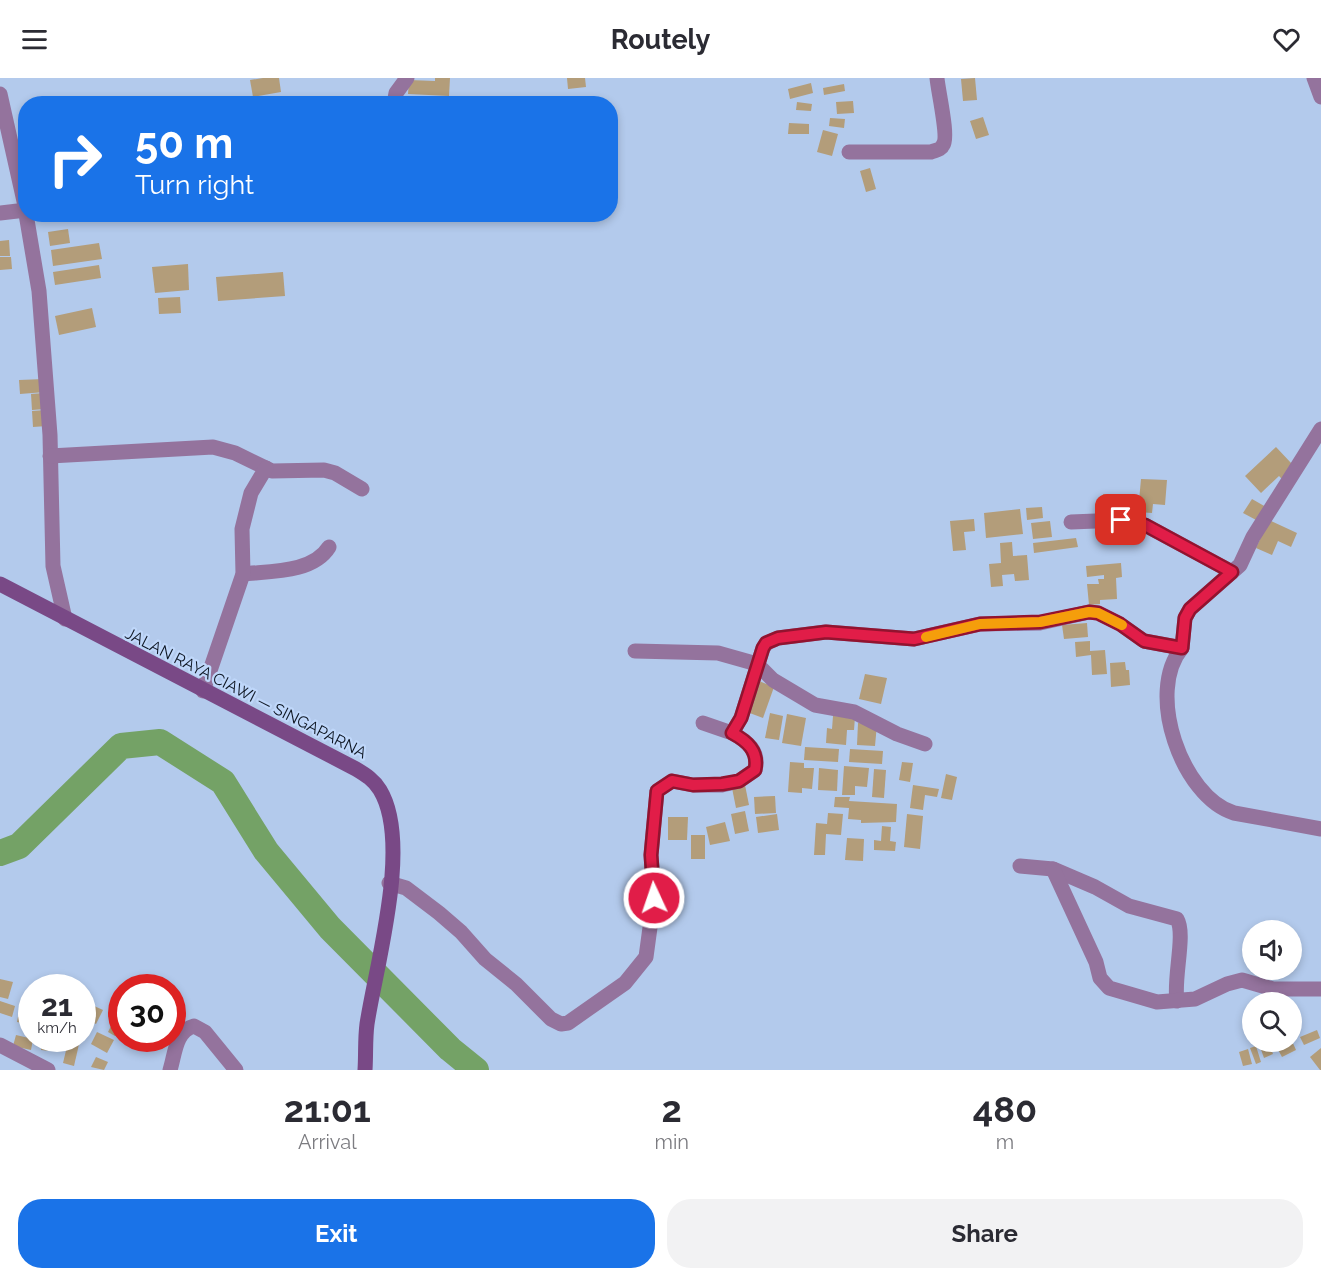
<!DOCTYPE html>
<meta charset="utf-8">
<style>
:root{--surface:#fff;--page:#f2f2f3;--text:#2b2b33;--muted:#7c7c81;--accent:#1a73e8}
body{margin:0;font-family:Raleway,sans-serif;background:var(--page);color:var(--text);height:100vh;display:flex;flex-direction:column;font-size:22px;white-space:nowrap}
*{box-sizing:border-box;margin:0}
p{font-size:20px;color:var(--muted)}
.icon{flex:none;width:33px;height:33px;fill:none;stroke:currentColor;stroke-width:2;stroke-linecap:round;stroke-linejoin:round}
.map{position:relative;height:992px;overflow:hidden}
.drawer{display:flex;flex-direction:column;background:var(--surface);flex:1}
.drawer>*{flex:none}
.banner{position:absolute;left:18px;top:18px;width:600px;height:126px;border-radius:24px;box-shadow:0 3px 9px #0003;background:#1a73e8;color:#fff;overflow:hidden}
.buttons{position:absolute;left:1242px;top:842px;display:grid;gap:12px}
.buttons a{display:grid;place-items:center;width:60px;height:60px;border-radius:50%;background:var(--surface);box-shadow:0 3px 9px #0003;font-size:30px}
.speed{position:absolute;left:18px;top:896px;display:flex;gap:12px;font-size:30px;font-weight:700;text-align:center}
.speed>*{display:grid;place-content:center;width:78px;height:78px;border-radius:50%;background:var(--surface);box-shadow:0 3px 9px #0003;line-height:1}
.speed small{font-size:15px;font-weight:400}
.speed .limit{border:9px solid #d22;background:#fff;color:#111}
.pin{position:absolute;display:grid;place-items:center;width:51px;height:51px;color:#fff;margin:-26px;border-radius:12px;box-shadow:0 3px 9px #0006}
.me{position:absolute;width:66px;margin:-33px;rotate:357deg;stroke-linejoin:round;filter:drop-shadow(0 0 4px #0008)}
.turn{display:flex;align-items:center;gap:21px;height:126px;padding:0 18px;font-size:27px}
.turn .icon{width:78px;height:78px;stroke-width:2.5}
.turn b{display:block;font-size:42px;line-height:51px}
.eta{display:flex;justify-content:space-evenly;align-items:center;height:102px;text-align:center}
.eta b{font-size:36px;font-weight:700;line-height:42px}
.primary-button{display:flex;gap:12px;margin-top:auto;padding:12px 18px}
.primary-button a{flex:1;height:69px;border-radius:24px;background:var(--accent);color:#fff;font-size:24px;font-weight:700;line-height:69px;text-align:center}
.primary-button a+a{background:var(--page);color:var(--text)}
header{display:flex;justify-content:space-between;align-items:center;height:78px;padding:0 18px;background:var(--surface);font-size:27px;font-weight:700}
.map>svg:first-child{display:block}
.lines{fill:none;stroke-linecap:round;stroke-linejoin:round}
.river{stroke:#74a266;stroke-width:26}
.building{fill:#b39d7a}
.street{stroke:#94739d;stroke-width:15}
.secondary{stroke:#794986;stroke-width:15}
.route-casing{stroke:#92132f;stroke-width:15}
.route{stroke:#e11d48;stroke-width:10}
.slow{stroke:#f59e0b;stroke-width:10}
.labels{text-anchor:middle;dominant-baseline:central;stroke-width:4.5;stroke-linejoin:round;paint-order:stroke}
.street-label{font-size:16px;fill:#0c1420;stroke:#bfd7fa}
</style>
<header><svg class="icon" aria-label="menu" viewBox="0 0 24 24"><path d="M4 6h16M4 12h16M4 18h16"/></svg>Routely<svg class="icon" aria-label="heart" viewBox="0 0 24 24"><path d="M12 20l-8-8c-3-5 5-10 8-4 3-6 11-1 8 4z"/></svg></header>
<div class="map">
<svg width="1321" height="992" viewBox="0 0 1321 992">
<rect width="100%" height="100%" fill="#b3caec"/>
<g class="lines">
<path class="river" d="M 0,775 L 19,768 L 121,668 L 160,664 L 223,704 L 266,773 L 330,850 L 450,971 L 476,992"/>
</g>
<g class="building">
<path d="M 263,0 L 279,0 L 281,14 L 253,19 L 250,2 Z"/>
<path d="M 435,0 L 450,0 L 449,18 L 408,16 L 409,2 L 435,3 Z"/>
<path d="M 567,0 L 585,0 L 586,9 L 568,11 Z"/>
<path d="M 975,0 L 977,22 L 963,23 L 961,1 Z"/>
<path d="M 811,5 L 813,15 L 790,21 L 788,11 Z"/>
<path d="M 844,6 L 845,13 L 824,17 L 823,10 Z"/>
<path d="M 853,23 L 854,35 L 837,36 L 836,24 Z"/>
<path d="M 797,24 L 812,26 L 811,33 L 796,32 Z"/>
<path d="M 983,39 L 989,57 L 976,61 L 970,43 Z"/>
<path d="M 830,40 L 845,41 L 844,50 L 829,48 Z"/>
<path d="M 789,45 L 809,46 L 809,56 L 788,56 Z"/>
<path d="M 823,52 L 838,56 L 832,78 L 817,74 Z"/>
<path d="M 870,90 L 876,111 L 866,114 L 860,93 Z"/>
<path d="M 68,151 L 70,165 L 50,168 L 48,154 Z"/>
<path d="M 9,162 L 10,178 L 0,178 L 0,163 Z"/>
<path d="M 99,165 L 102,181 L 53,188 L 51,172 Z"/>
<path d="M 0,179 L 11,179 L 12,191 L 0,192 Z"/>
<path d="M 188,186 L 189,212 L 155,215 L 152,189 Z"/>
<path d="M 99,187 L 101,200 L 55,207 L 53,194 Z"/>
<path d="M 283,194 L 285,218 L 218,223 L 216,199 Z"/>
<path d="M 180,219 L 181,235 L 159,236 L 158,220 Z"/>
<path d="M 92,230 L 96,249 L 59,257 L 55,238 Z"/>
<path d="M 44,301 L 45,314 L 20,316 L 19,302 Z"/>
<path d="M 44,315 L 45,331 L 32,332 L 31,316 Z"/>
<path d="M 46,332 L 47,348 L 33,349 L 32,333 Z"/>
<path d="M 1276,369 L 1292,386 L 1288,390 L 1293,396 L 1285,404 L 1279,398 L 1261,415 L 1245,398 Z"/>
<path d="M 1141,401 L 1167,402 L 1165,427 L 1153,426 L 1152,435 L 1138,434 Z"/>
<path d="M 1103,416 L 1132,419 L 1130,437 L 1117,436 L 1118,426 L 1102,424 Z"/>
<path d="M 1252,421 L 1266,429 L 1258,443 L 1243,435 Z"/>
<path d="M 1042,429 L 1043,440 L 1027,442 L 1026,430 Z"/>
<path d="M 1020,431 L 1023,456 L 986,460 L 984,435 Z"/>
<path d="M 974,441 L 975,453 L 964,454 L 966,472 L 953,473 L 950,443 Z"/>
<path d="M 1269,442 L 1297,455 L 1291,469 L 1278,463 L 1272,477 L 1256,470 Z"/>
<path d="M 1050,443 L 1052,459 L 1033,461 L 1031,445 Z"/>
<path d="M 1076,460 L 1078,469 L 1034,475 L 1033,465 Z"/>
<path d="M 1012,464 L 1013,478 L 1027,477 L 1029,502 L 1015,503 L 1014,496 L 1002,497 L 1003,508 L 991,509 L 989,486 L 1001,485 L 1000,465 Z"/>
<path d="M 1121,485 L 1122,499 L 1116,500 L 1117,521 L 1100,522 L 1100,526 L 1089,527 L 1087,506 L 1099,506 L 1098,501 L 1104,501 L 1104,497 L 1087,499 L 1086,488 Z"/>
<path d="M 1087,545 L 1088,559 L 1064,561 L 1062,547 Z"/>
<path d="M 1090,563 L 1090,573 L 1105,572 L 1107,596 L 1092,597 L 1091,577 L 1076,579 L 1075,564 Z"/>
<path d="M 1125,584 L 1126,592 L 1129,592 L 1130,607 L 1111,609 L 1110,585 Z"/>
<path d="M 865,596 L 887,600 L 881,626 L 859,621 Z"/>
<path d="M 759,603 L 774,609 L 763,640 L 747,634 Z"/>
<path d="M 770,635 L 783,638 L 779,662 L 765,660 Z"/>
<path d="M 787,636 L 806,640 L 801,668 L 782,665 Z"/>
<path d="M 833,638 L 855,639 L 854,652 L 847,652 L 846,667 L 826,665 L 827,650 L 832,651 Z"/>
<path d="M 858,645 L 877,646 L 875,668 L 857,667 Z"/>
<path d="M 805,669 L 839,671 L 838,684 L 804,682 Z"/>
<path d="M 850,671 L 883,673 L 882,686 L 849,684 Z"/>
<path d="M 790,684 L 804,685 L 804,690 L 814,690 L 812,711 L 802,710 L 802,715 L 788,714 Z"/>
<path d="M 902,684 L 913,685 L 910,704 L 899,702 Z"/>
<path d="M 844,688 L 869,690 L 867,709 L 855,708 L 855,717 L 842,717 Z"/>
<path d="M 819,690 L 838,692 L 837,713 L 818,712 Z"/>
<path d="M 874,691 L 886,692 L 884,720 L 872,719 Z"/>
<path d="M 946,696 L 957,699 L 952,722 L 941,720 Z"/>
<path d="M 745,707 L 749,727 L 736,730 L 732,710 Z"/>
<path d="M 913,707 L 939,711 L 937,719 L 925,717 L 923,732 L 910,730 Z"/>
<path d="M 775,718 L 776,735 L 755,736 L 754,719 Z"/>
<path d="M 835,719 L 850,719 L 849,723 L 897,726 L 896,744 L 861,745 L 861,742 L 848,741 L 849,730 L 834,729 Z"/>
<path d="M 745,733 L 749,753 L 735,756 L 731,736 Z"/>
<path d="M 828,735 L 843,736 L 841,757 L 826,756 L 825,777 L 814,777 L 816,745 L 827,746 Z"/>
<path d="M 777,736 L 779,752 L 758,755 L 756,739 Z"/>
<path d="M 907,736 L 923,738 L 920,771 L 904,769 Z"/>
<path d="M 668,739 L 688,739 L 687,762 L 668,762 Z"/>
<path d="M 725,744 L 730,763 L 710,767 L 706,749 Z"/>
<path d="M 882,748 L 891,749 L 890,763 L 896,764 L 895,773 L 874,772 L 874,762 L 881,763 Z"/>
<rect x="691" y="757" width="14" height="24"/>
<path d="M 847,760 L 864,761 L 863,783 L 845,782 Z"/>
<path d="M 0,901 L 13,904 L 8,921 L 0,919 Z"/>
<path d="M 0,923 L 15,928 L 12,939 L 0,935 Z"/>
<path d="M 92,927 L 103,932 L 96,946 L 85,941 Z"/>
<path d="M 20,928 L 32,931 L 32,947 L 17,944 Z"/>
<path d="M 115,940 L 122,946 L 115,958 L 108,954 Z"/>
<path d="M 1317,952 L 1320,960 L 1304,967 L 1300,959 Z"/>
<path d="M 97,954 L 114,962 L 107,975 L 91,966 Z"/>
<path d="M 16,957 L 33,961 L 31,972 L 13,968 Z"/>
<path d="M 42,960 L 52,960 L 50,973 L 41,972 Z"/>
<path d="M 69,960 L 80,962 L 74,988 L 63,985 Z"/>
<path d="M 1268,963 L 1273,976 L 1264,980 L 1259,966 Z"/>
<path d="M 1292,963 L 1296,972 L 1282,979 L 1274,964 Z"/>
<path d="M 1256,968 L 1261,984 L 1256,986 L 1250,970 Z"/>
<path d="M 1321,970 L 1321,992 L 1320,992 L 1310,979 Z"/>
<path d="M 1248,971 L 1252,986 L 1243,988 L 1239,974 Z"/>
<path d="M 96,979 L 108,984 L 104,992 L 91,989 Z"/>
</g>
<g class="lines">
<g class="street">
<path d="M 1314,0 L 1321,19"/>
<path d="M 0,16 L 26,132"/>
<path d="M 394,26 L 396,15 L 407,0"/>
<path d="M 849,74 L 931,74 C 936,72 941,72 943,67 C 949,59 938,13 937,0"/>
<path d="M 0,135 L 26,132"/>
<path d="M 26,136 L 39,213 L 50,357 L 53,488 L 65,541"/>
<path d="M 50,378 L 213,369 L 235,375 L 272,393 L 324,392 L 335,395 L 362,411"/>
<path d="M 1071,444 L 1121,442 L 1145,447 L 1232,494"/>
<path d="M 243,496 C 270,493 313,495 329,469"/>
<path d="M 1182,570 C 1145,614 1182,719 1234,735 L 1321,751"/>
<path d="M 635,573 L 718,575 L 757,586 L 773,602 L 815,627 L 854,634 L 897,656 L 925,666"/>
<path d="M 203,613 L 243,496 L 242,451 L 251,415 L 266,390"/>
<path d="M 703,645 L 732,655"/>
<path d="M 1020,788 L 1053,791 L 1095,809 L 1129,828 L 1177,841 C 1186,856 1173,901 1177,923"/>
<path d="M 1053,791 L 1096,884 L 1100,900 L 1109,910 L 1157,924 L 1195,921 L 1227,906 L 1242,902 L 1273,911 L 1321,911"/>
<path d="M 389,805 L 406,810 L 439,835 L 461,854 L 485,881 L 516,906 L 551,941 L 561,946 L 568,945 L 625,905 L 646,879 L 654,820 L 651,777 L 657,713 L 672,703 L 693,707 L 722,707 L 739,703 L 755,692 C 760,673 747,663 732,655 L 741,640 L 763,570 L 767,565 L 778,560 L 826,554 L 914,561 L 980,546 L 1040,545 L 1089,534 L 1098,535 L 1120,546 L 1144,563 L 1182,570 L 1185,540 L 1190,531 L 1240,487 L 1253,459 L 1321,351"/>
<path d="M 0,967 L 48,992"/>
<path d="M 170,992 C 175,977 175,953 194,948 L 205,954 L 236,992"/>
</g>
<path class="secondary" d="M 0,506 L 356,691 C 366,697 374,702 380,712 C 412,765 376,887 367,946 C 365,961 366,977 365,992"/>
</g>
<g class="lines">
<g class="route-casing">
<path id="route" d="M 654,820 L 651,777 L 657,713 L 672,703 L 693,707 L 722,706 L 739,703 L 755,692 C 759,673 747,663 732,655 L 741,640 L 763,570 L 766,565 L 778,560 L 826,554 L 914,561 L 980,546 L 1040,544 L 1089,534 L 1098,535 L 1120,546 L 1144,563 L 1182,570 L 1185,540 L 1190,531 L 1232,494 L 1145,447 L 1121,442"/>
</g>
<use href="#route" class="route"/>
<path class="slow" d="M 926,559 L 980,546 L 1040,544 L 1089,534 L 1098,535 L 1122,547"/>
</g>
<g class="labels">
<g class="street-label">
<text transform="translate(246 615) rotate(27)">JALAN RAYA CIAWI — SINGAPARNA</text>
</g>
</g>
</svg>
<div class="buttons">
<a><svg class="icon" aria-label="sound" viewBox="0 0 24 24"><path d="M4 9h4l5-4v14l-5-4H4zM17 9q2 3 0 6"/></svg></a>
<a><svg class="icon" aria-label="search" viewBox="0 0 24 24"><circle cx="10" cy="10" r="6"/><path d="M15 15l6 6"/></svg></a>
</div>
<div class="speed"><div>21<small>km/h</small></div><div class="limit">30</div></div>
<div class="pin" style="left:1121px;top:442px;background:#d93025"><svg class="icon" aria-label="arrive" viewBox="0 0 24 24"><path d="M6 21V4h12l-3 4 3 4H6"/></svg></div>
<svg class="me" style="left:654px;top:820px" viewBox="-20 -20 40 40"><circle r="17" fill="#e11d48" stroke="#fff" stroke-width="3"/><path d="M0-11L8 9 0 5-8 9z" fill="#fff"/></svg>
<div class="banner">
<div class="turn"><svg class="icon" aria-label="right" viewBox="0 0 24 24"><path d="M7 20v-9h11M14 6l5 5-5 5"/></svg><div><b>50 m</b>Turn right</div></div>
</div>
</div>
<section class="drawer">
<div class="eta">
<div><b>21:01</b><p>Arrival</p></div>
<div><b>2</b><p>min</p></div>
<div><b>480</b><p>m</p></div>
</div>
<div class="primary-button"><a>Exit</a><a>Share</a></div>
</section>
